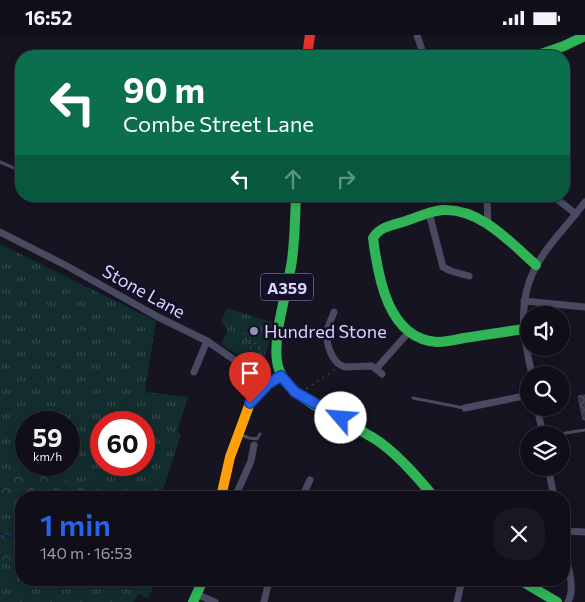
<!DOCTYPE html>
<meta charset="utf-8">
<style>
:root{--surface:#100f19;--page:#191822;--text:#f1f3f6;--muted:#9c9ca2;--line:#302f38;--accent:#2563eb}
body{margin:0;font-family:Commissioner,sans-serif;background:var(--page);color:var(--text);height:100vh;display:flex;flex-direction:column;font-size:19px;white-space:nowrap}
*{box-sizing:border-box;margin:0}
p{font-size:16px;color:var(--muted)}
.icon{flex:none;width:28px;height:28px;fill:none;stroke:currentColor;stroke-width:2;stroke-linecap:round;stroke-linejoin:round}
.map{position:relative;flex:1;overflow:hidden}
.panel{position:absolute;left:15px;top:456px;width:555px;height:95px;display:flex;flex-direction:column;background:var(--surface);border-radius:20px;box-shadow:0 2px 8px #0003,0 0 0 1px var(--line)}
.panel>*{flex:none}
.top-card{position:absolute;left:15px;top:15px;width:555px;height:152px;border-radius:20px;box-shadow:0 2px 8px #0003,0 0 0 1px var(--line);background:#0b6e4f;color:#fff;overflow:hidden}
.buttons{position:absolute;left:520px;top:271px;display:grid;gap:10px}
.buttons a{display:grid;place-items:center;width:50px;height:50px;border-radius:50%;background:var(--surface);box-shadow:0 2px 8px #0003,0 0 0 1px var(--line);font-size:25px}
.speed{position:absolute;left:15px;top:376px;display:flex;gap:10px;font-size:25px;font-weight:700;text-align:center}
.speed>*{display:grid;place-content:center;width:65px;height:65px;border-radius:50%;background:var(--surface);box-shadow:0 2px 8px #0003,0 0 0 1px var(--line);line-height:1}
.speed small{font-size:12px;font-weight:400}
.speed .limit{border:8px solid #d22;background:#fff;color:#111}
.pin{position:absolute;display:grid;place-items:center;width:42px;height:42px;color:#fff;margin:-51px -21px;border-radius:50% 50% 50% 0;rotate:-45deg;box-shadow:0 0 5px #0007}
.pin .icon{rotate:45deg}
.me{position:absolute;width:55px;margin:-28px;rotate:297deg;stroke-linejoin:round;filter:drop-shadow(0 0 4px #0008)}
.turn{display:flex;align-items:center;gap:18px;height:105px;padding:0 25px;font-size:22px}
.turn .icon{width:65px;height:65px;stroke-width:2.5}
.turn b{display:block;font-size:35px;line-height:42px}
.lanes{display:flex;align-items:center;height:48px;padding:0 25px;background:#0003;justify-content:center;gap:25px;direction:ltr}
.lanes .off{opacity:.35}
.round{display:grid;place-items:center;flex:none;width:52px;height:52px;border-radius:20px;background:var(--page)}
.overview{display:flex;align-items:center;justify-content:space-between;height:85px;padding:0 25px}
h1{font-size:30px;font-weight:600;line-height:38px;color:var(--accent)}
.status{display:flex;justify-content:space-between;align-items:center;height:35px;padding:0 25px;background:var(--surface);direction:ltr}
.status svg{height:14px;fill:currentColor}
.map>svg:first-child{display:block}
.grass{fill:url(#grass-tufts);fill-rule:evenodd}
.forest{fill:url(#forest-crowns)}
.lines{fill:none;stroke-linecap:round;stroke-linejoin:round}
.stream{stroke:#0d2144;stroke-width:2}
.building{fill:url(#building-cross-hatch);stroke:#433f54}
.path{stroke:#44505f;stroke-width:1;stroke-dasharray:2.5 4;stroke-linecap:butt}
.lane{stroke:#4a4962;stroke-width:3}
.street{stroke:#4a4962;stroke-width:7}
.fast{stroke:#30b455;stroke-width:10}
.slow{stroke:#ff9f0a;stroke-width:10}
.jam{stroke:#e5322d;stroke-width:10}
.route-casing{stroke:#184099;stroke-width:12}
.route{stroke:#2563eb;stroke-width:9}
.poi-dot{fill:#9591b1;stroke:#130f26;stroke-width:2}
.labels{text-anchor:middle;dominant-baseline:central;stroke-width:5;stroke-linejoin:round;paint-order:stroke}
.shield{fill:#130f26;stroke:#9e99be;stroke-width:1}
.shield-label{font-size:16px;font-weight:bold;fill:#d9d4ff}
.street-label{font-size:18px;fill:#d9d4ff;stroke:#130f26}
.poi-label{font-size:18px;fill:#d9d4ff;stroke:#130f26;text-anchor:start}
</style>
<div class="status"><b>16:52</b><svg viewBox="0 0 49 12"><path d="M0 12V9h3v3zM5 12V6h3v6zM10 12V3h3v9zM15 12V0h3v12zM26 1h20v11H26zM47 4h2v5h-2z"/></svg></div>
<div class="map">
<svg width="585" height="567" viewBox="0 0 585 567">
<defs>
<pattern id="grass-tufts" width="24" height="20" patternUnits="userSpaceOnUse" patternTransform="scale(1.25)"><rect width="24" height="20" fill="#132c2d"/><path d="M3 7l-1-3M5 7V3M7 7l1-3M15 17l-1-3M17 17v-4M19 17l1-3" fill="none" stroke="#354a4c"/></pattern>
<pattern id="forest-crowns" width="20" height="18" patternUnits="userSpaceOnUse" patternTransform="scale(1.25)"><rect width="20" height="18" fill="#132c2d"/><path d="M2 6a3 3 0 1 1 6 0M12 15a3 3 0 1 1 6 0" fill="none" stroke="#354a4c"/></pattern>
<pattern id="building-cross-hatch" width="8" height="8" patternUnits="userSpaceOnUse" patternTransform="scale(1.25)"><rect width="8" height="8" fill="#343243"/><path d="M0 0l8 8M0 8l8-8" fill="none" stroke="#514f5f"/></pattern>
</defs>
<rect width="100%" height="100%" fill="#161421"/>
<g class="grass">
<path d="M 0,209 L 156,286 L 145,357 L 188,362 L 177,397 L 181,399 L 161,462 L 21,462 L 21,545 L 156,545 L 148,563 L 138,559 L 133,567 L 0,567 ZM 26,388 L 69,388 L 69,430 L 26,430 ZM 101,388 L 144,388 L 144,430 L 101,430 Z"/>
<path d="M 227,273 L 274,288 C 271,303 267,320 257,332 L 221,309 L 228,295 L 221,287 Z"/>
</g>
<g class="forest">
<path d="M 8,433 L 30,440 L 49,439 L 60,444 L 86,450 L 89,454 L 108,462 L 21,462 L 21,530 L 0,525 L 0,486 L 6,489 L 10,488 L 14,473 L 13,470 L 5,464 L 0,454 L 1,437 Z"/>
<path d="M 81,545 L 135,545 L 134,552 Z"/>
</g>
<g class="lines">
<path class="stream" d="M 0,498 L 21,506"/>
</g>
<path class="building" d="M 585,360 L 585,385 L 583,385 L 578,361 Z"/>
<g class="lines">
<g class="path">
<path d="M 244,298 L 242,300 L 251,309"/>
<circle cx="255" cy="313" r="4.5"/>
<path d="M 258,318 L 269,325"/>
<path d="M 306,354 L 336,334"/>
</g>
<g class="lane">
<path d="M 0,127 L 21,136"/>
<path d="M 413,363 L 464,373"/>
<path d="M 239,399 L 249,403 L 257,404 L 260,399"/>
<path d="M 553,400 L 585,395"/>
</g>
<g class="street">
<path d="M 417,0 L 424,21"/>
<path d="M 487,161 L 488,191"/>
<path d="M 553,161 L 576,179"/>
<path d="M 429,178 L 443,232 L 451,236 L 469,241"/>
<path d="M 0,197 L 67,231 L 158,282 L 207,306 L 269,349"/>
<path d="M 524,266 L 585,272"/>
<path d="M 334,277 C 332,283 328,290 327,297 C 326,309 332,329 345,332 L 372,331 L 382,339"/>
<path d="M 376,334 L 408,298"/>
<path d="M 194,337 L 207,306"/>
<path d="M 532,340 C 529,325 525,310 524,294 C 519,233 552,211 585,167"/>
<path d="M 537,372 L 543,400"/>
<path d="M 465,373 L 529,360"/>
<path d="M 548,432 L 554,462"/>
<path d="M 235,462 L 251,426 L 254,410"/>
<path d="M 302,462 L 310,445"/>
<path d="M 564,496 L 585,497"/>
<path d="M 564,514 C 567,530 576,552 568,567"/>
<path d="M 436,545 L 440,548 L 461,549"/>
<path d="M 196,559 L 215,567"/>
<path d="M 264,567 L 269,545"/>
<path d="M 457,567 L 462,545"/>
</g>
<g class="fast">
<path d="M 535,21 L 564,11 L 585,1"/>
<path d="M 296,161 C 295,182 295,204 292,225 C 288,255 273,297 277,326 C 281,365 353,387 381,408 C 401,423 418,443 434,462"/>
<path d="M 524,294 C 504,297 484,300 464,303 C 455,305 446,307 437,307 C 388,304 378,242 373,203 C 380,191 394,190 406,186 C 418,182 430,176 443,175 C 480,173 510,207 536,230"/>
<path d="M 520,545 L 557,567"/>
<path d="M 193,567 L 203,545"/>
</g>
<path class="slow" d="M 221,462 L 230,422 L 250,368 L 269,349 L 281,341"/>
<path class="jam" d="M 307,21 L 310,0"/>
</g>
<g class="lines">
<g class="route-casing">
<path id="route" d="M 250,368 L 269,348 L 281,341 L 295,357 L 341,383"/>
</g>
<use href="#route" class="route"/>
</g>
<circle class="poi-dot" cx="254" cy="296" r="5"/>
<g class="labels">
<rect class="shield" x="261" y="238.5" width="52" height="27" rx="4"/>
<g class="shield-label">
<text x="287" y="252">A359</text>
</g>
<g class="street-label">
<text transform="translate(144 256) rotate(29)">Stone Lane</text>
</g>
<g class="poi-label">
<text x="264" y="296">Hundred Stone</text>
</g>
</g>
</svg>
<div class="buttons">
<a><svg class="icon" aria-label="sound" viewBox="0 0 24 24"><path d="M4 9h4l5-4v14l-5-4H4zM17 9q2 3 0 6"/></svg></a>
<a><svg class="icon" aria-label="search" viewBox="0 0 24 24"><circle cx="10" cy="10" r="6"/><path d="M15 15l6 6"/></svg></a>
<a><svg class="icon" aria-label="layers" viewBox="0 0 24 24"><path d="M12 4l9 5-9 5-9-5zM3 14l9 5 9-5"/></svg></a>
</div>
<div class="speed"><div>59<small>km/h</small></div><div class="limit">60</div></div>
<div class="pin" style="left:250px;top:368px;background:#d93025"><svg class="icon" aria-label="arrive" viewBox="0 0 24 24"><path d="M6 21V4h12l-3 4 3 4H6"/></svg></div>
<svg class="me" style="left:341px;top:383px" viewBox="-20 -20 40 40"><circle r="19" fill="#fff"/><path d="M0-13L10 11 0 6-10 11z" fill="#2563eb"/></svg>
<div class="top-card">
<div class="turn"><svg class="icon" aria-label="left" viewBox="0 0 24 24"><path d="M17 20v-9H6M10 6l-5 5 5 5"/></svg><div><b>90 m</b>Combe Street Lane</div></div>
<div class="lanes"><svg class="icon" aria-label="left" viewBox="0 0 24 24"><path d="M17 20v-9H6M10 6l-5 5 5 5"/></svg><svg class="icon off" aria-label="ahead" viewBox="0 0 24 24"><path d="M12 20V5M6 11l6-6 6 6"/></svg><svg class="icon off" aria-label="right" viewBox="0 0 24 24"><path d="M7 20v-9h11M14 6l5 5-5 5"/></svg></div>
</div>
<section class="panel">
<div class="overview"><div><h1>1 min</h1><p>140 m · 16:53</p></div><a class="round"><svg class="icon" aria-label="close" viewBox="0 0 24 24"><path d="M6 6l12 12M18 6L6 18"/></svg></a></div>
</section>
</div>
